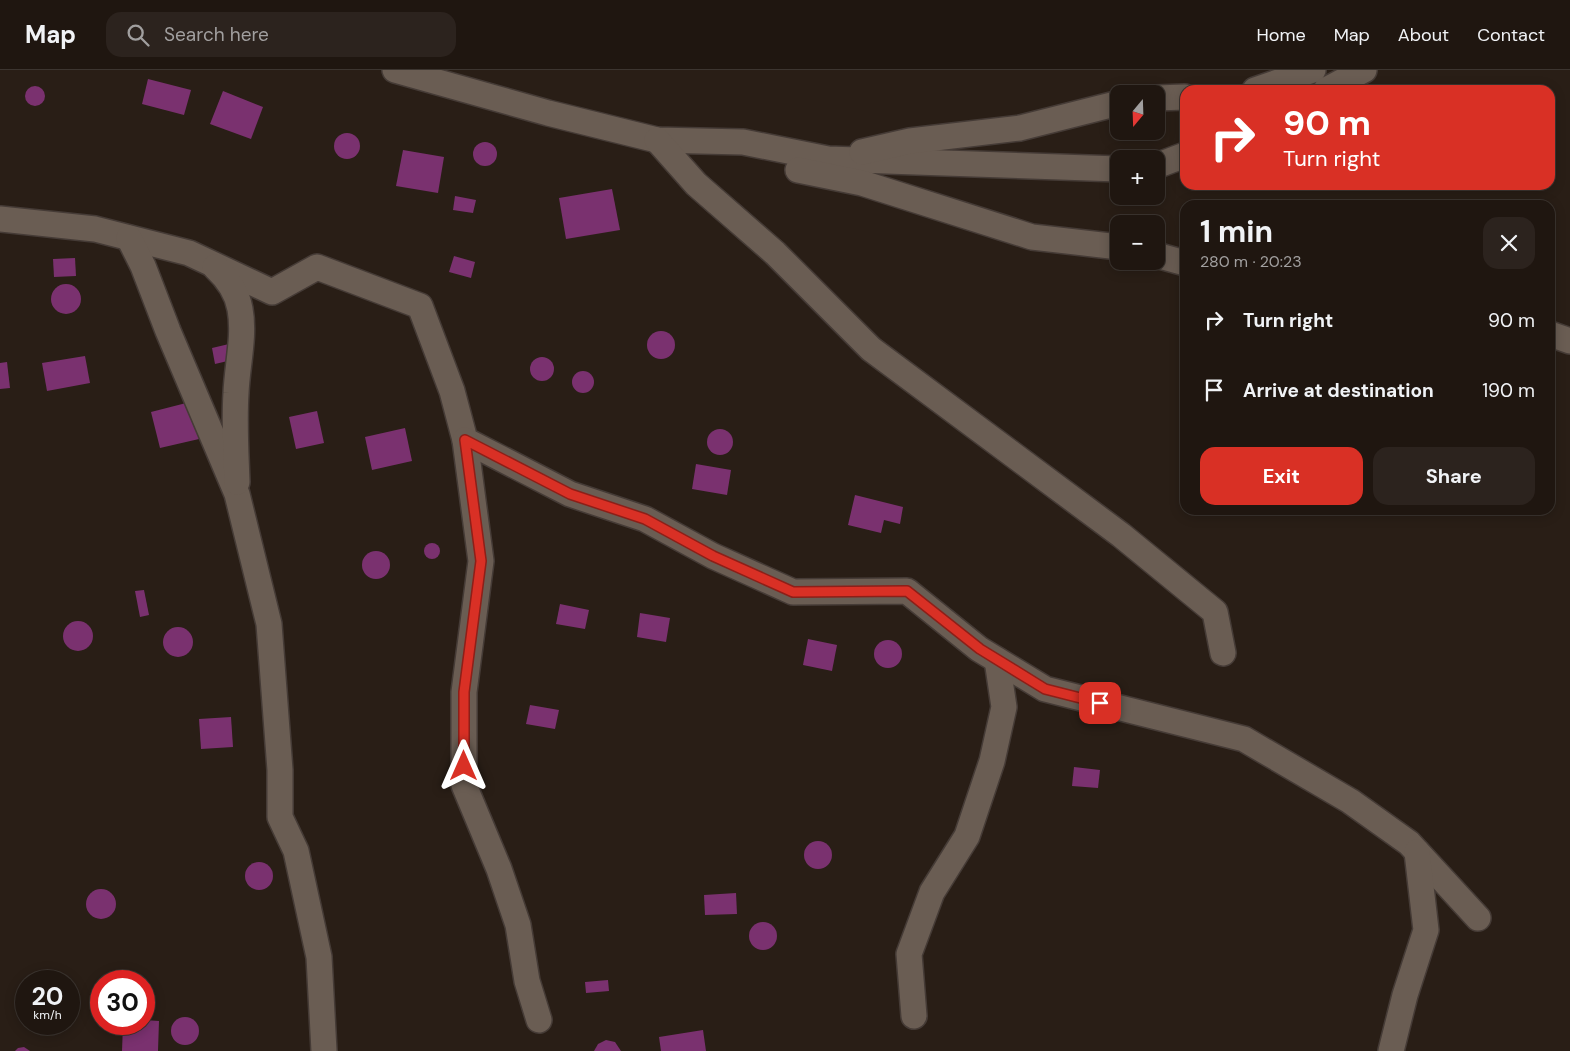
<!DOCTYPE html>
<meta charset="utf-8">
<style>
:root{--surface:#1f1610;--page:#2c231e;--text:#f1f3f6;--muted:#a19f9f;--line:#3c3530;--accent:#d93025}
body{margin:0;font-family:"DM Sans",sans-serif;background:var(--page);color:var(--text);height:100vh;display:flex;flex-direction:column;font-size:19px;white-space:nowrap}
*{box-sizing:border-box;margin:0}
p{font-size:16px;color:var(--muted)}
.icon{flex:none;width:28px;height:28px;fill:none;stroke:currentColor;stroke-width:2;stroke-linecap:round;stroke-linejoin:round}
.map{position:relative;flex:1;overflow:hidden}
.panel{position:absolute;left:1180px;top:130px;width:375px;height:315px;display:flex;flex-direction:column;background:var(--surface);border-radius:15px;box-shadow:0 2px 12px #0003,0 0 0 1px var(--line)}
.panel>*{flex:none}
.top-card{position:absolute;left:1180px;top:15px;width:375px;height:105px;border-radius:15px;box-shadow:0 2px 12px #0003,0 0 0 1px var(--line);background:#d93025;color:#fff;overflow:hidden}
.needle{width:32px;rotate:199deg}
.fabs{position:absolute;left:1110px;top:15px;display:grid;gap:10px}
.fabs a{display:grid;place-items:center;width:55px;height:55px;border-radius:10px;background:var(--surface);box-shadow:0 2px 12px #0003,0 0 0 1px var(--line);font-size:25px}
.speed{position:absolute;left:15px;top:900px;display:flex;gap:10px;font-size:25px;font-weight:700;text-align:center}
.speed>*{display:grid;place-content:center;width:65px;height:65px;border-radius:50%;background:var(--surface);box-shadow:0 2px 12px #0003,0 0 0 1px var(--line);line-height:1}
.speed small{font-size:12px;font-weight:400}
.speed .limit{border:8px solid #d22;background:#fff;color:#111}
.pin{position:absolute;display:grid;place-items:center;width:42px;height:42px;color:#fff;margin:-21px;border-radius:10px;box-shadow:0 2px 8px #0006}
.me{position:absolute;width:55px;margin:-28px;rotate:0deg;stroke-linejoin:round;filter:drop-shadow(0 0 4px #0008)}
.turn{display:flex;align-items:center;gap:18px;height:105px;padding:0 20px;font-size:22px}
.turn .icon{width:65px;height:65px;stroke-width:2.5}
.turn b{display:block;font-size:35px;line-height:42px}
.round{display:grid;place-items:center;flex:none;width:52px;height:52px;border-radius:15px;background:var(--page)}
.head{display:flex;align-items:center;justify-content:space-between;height:85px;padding:0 20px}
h1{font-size:30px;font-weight:700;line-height:38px}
.action{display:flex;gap:10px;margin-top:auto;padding:10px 20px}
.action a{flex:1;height:58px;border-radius:15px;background:var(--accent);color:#fff;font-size:20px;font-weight:700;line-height:58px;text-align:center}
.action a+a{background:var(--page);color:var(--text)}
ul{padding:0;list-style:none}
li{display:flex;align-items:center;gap:15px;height:70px;padding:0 20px}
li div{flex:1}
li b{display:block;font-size:19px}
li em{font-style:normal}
header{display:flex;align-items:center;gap:30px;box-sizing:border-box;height:70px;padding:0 25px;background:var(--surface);border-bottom:1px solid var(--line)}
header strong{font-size:24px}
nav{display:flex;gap:28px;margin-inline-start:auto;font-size:18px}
.search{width:350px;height:45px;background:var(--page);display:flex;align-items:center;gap:12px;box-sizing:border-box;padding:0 18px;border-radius:15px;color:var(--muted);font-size:19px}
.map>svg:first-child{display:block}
.building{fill:#7a316f}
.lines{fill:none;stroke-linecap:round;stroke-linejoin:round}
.minor-casing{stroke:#453b36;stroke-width:28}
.minor{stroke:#6a5d53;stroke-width:25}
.route-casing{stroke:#8d1f18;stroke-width:12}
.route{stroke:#d93025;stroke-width:9}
</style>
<header>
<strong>Map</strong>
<div class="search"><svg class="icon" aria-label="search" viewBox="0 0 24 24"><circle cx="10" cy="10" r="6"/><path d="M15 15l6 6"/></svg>Search here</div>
<nav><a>Home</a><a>Map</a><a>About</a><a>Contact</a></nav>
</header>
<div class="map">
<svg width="1570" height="981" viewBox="0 0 1570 981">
<rect width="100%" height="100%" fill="#291e16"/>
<g class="building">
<path d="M 148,9 L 191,20 L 184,45 L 142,34 Z"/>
<circle cx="35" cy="26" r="10"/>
<path d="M 223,21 L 263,37 L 251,69 L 210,54 Z"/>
<circle cx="347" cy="76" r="13"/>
<circle cx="485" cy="84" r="12"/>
<path d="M 403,80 L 444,87 L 438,123 L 396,116 Z"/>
<path d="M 612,119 L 620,160 L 566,169 L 559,128 Z"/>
<path d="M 455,126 L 476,130 L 473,143 L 453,140 Z"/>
<path d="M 454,186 L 475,192 L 471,208 L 449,202 Z"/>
<path d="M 75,188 L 76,206 L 54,207 L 53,189 Z"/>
<circle cx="66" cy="229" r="15"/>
<circle cx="661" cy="275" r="14"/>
<path d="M 229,274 L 232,290 L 215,294 L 212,278 Z"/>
<path d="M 85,286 L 90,313 L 47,321 L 42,293 Z"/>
<circle cx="542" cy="299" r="12"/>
<path d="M 7,292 L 10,318 L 0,319 L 0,293 Z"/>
<circle cx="583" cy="312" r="11"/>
<path d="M 190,332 L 199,369 L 160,378 L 151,342 Z"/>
<path d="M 317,341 L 324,373 L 296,379 L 289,347 Z"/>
<path d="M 405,358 L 412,391 L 372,400 L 365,367 Z"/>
<circle cx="720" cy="372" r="13"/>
<path d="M 696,394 L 731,400 L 727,425 L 692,419 Z"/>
<path d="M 855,425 L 903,437 L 900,454 L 884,450 L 881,463 L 848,455 Z"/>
<circle cx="432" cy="481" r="8"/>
<circle cx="376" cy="495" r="14"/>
<path d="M 144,520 L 149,545 L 140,547 L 135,521 Z"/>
<path d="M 560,534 L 589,540 L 585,559 L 556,554 Z"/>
<path d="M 640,543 L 670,548 L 666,572 L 637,567 Z"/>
<circle cx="78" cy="566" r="15"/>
<circle cx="178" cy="572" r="15"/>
<path d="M 808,569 L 837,575 L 832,601 L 803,595 Z"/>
<circle cx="888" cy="584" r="14"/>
<path d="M 530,635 L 559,640 L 555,659 L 526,654 Z"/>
<path d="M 231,647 L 233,677 L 201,679 L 199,649 Z"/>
<path d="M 1074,697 L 1100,700 L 1098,718 L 1072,716 Z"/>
<circle cx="818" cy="785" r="14"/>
<circle cx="259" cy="806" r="14"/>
<circle cx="101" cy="834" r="15"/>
<path d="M 736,823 L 737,844 L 705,845 L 704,825 Z"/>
<circle cx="763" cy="866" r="14"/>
<path d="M 608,910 L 609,921 L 586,923 L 585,912 Z"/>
<circle cx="185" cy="961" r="14"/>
<path d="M 144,950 L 159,951 L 158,981 L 122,981 L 123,954 L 144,954 Z"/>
<path d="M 703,960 L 706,981 L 661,981 L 659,967 Z"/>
<path d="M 606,970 L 615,972 L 621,981 L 594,981 L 598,974 Z"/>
<path d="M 24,977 L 30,981 L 15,981 L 18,978 Z"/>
</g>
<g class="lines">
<g class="minor-casing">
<g id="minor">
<path d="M 395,0 L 548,43 L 657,70 L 743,72 L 828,89 L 1119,99"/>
<path d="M 1255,20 L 1313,0"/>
<path d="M 1326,20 L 1364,0"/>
<path d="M 1156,28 L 1185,27"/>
<path d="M 657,70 L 696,114 L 775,183 L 871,279 L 1121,465 L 1215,542 L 1223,583"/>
<path d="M 862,82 L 910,71 L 1020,58 L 1119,33"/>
<path d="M 1156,96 L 1185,85"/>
<path d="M 798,100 L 862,113 L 1032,167 L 1119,177"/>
<path d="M 0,149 L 95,159 L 189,183 L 272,222 L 317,197 L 420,236 L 452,321 L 465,370 L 570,424 L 645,449 L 713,486 L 793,522 L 907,521 L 979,579 L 1045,619 L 1244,669 L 1350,731 L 1409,773 L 1478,848"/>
<path d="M 129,168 L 143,196 L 168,261 L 237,424 L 269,554 L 280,700 L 280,747 L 296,781 L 319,887 L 324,981"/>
<path d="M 1156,185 L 1185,193"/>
<path d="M 215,197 C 228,209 237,222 240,239 C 245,266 237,296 236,323 C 234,353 236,383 237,412"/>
<path d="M 1550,264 L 1570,271"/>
<path d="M 465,370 L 481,491 L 464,622 L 464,715 L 499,799 L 518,855 L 527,911 L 539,950"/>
<path d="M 914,946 L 909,884 L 932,822 L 967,766 L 992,691 L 1004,637 L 997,590"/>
<path d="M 1391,981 L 1405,925 L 1426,860 L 1417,782"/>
</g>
</g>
<use href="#minor" class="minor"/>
</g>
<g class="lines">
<g class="route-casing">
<path id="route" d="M 464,696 L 464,622 L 481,491 L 465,370 L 570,424 L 645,449 L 713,486 L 793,522 L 907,521 L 980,579 L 1045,619 L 1100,633"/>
</g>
<use href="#route" class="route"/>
</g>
</svg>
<div class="fabs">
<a><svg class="needle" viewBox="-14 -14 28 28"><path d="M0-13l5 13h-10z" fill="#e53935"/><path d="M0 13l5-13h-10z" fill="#a19f9f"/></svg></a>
<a>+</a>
<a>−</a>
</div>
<div class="speed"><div>20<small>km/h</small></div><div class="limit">30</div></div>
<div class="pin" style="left:1100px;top:633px;background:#d93025"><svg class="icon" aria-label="arrive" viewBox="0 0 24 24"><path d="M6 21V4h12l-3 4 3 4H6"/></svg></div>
<svg class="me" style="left:464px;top:696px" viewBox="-20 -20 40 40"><path d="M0-17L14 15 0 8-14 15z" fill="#d93025" stroke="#fff" stroke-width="4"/></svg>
<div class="top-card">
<div class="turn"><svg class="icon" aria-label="right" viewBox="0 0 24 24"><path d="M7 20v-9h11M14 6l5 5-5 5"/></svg><div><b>90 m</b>Turn right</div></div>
</div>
<section class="panel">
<div class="head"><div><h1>1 min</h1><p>280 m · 20:23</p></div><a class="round"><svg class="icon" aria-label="close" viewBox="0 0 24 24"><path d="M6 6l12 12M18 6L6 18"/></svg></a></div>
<ul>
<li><svg class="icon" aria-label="right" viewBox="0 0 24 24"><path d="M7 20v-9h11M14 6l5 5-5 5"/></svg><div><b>Turn right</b></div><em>90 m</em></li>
<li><svg class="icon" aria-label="arrive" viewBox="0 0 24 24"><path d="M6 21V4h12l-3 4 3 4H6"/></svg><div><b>Arrive at destination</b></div><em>190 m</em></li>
</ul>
<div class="action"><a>Exit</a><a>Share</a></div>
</section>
</div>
